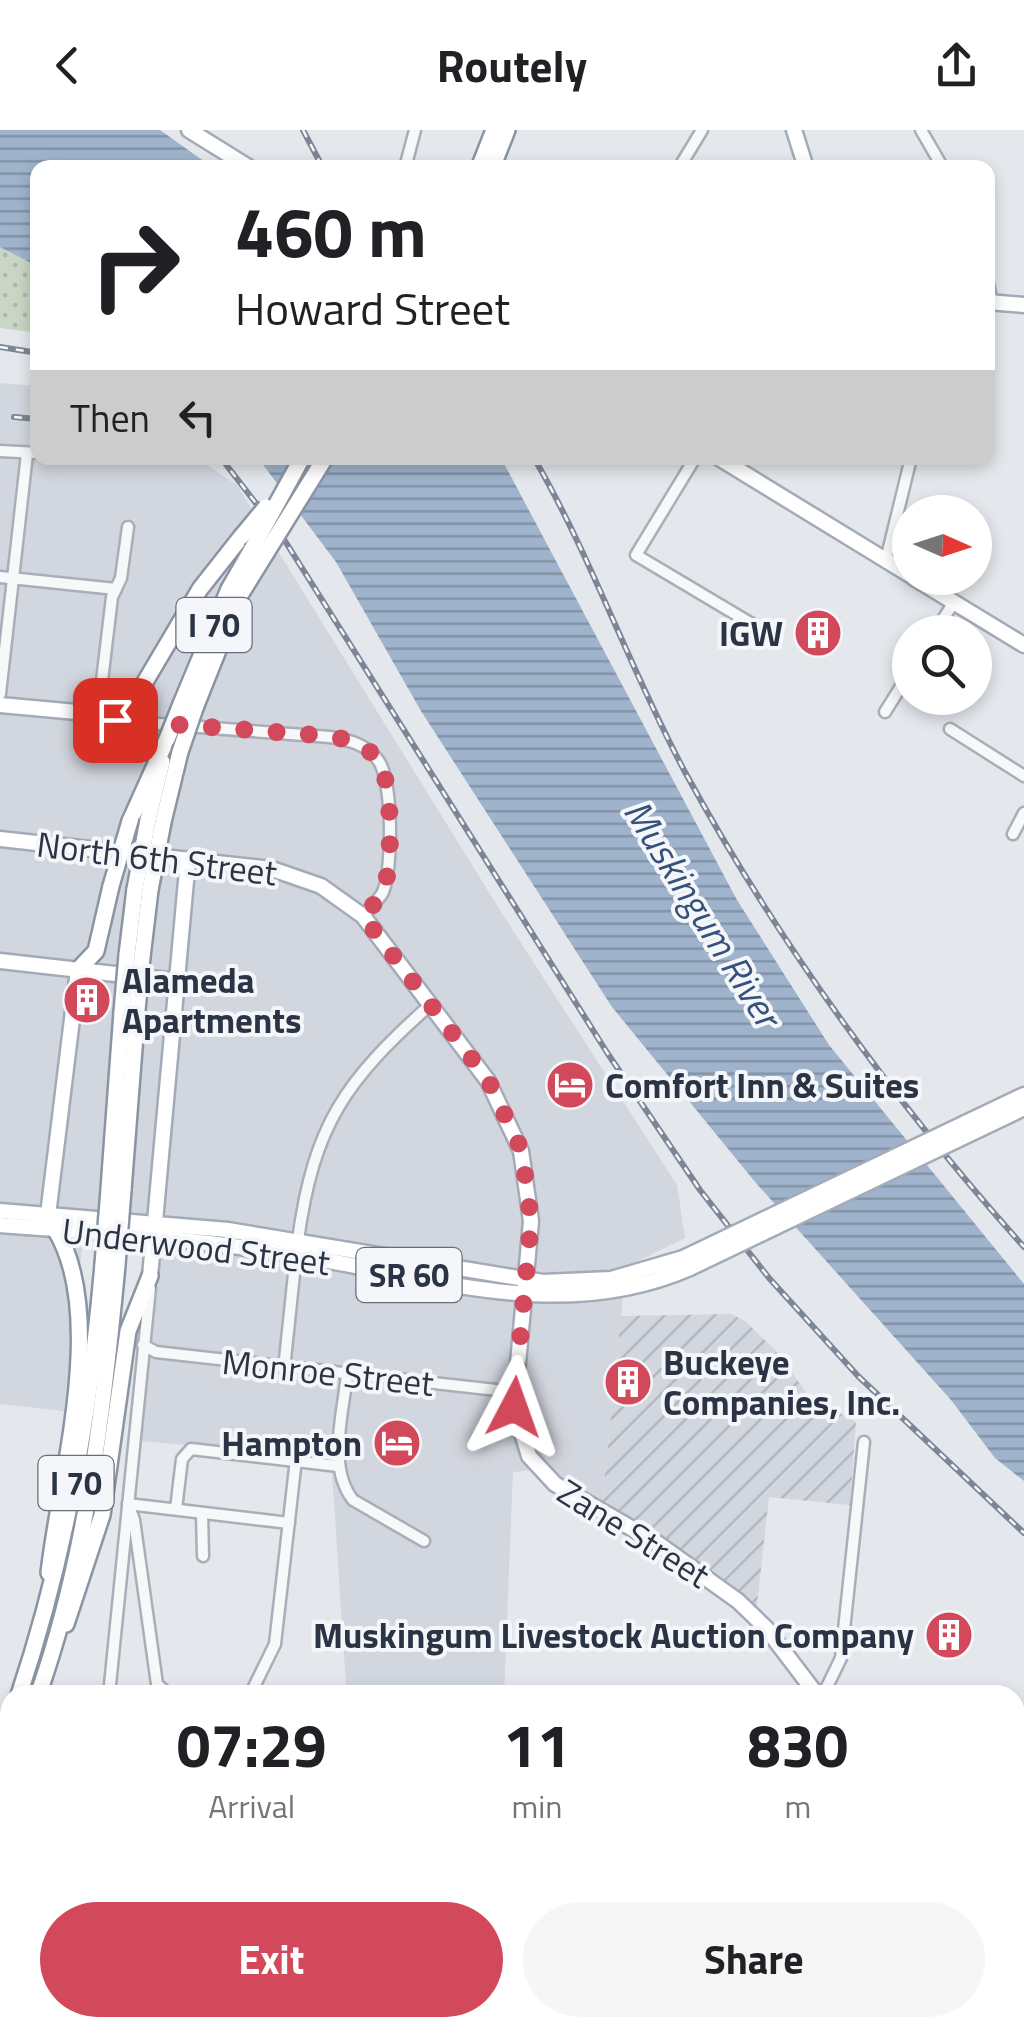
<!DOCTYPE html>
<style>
:root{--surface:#fff;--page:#f6f6f6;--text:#202124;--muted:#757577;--accent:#d1495b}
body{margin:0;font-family:"Titillium Web",sans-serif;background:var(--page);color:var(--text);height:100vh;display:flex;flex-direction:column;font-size:38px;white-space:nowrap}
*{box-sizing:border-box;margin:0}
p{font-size:32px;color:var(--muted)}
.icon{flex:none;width:55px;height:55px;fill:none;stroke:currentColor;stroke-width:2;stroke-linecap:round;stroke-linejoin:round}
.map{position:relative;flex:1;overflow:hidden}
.side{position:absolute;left:0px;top:1555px;width:1025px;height:352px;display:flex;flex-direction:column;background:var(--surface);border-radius:30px 30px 0 0;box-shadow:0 5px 15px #0003}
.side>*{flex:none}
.top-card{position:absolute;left:30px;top:30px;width:965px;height:305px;border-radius:20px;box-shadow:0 5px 15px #0003;background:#fff;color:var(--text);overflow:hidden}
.needle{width:65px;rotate:93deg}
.buttons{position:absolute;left:892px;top:365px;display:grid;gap:20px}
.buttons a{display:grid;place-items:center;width:100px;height:100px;border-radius:50%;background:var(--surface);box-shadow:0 5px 15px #0003;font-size:50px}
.pin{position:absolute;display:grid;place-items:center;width:85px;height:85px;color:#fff;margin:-42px;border-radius:20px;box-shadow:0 5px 15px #0006}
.me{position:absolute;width:110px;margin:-55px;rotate:4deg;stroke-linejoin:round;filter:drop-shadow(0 0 8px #0008)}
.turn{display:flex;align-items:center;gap:35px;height:210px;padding:0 40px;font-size:45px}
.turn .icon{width:130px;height:130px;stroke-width:2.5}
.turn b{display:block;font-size:70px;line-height:85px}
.then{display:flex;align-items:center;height:95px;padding:0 40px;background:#0003;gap:20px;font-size:38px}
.eta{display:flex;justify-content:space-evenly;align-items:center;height:170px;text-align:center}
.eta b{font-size:60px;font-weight:700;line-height:70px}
.primary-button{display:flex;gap:20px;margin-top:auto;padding:20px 40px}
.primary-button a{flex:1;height:115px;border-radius:60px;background:var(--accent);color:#fff;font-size:40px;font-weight:700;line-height:115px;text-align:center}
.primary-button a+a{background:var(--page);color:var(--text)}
header{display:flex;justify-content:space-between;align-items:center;height:130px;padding:0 40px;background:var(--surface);font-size:45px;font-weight:700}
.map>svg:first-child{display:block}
.built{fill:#d2d6de}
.industrial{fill:url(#industrial-furrows)}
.grass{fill:url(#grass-dots)}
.water{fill:url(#water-rules)}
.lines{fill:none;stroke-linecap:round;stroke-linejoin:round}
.minor-casing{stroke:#a9aeb7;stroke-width:15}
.major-casing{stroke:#a3abb8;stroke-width:19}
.highway-casing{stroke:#8b94a3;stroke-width:20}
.minor{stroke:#f7f8fa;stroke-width:10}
.major{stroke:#fff;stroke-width:14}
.highway{stroke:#fff;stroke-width:15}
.rail-casing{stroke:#7d8696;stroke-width:6}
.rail{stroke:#f4f6f9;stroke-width:2.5;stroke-dasharray:8;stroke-linecap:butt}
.major-bridge-casing{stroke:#a3abb8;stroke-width:19;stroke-linecap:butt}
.highway-bridge-casing{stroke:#8b94a3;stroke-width:20;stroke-linecap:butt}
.major-bridge{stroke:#fff;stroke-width:14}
.highway-bridge{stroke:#fff;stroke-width:15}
.route{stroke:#d1495b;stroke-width:18;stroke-dasharray:0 32.4}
.labels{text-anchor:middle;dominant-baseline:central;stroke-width:8;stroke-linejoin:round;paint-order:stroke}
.shield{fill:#f4f6f9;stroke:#676e7b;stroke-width:2.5}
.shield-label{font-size:32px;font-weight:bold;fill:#2b3445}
.poi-label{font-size:35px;font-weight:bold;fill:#2b3445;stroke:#f4f6f9;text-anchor:end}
.street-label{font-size:35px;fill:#2b3445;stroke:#f4f6f9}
.water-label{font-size:38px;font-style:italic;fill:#34527a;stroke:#f4f6f9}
</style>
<header><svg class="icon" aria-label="back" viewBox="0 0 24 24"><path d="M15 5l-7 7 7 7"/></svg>Routely<svg class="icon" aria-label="share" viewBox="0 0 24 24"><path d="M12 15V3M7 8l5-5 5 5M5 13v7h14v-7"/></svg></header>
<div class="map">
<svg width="1024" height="1907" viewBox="0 0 1024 1907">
<defs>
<pattern id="industrial-furrows" width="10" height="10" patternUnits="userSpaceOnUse" patternTransform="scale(2.5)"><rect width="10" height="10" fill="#d2d6de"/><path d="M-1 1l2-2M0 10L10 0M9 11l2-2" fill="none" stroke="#b4b8c0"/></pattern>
<pattern id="grass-dots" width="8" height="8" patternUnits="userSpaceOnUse" patternTransform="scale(2.5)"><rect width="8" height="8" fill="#c9d6c5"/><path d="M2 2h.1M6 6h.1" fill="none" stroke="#adb8ab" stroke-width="1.8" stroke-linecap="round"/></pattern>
<pattern id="water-rules" width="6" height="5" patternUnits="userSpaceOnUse" patternTransform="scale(2.5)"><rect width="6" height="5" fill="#9fb4cc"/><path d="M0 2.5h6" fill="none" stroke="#8293a7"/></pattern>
</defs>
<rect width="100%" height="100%" fill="#e4e7ec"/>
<path class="built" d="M 0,253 L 37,256 L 38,328 L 196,328 L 237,355 L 503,785 L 677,1055 L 685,1108 L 626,1137 L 602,1375 L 543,1339 L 513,1342 L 504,1565 L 384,1565 L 346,1555 L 331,1328 L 141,1311 L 161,1124 L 82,1116 L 64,1281 L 0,1274 Z"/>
<path class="industrial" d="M 731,1184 L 745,1191 L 775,1220 L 809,1266 L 856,1292 L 850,1375 L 769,1367 L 756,1483 L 700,1434 L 602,1375 L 621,1186 Z"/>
<path class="grass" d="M 0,117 L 37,136 L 37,203 L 0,198 Z"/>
<g class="water">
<path d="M 0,0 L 160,0 L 212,37 L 38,38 L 37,136 L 0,117 Z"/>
<path d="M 258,328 L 501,328 L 737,770 L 829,915 L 1024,1154 L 1024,1351 L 995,1328 L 951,1270 L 756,1053 L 612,877 L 421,581 L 336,432 Z"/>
</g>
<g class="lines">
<g class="minor-casing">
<g id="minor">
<path d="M 921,0 L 943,38"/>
<path d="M 405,38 L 415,0"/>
<path d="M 679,38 L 702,0"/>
<path d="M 988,154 L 992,172"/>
<path d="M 0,321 L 38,323"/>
<path d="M 695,328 L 636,425 L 757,497"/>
<path d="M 128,397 L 121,448 L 112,467 L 98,584 L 107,590 L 330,607 C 349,610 366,614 378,630 C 393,650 393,738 383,762 C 378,771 370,778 363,786"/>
<path d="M 886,430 L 911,328"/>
<path d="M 0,447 L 116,459"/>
<path d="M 935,502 L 954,472"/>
<path d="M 0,564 L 27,324"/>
<path d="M 885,582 L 910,542"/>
<path d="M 950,599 L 1024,646"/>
<path d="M 1013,704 L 1024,683"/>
<path d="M 298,1110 C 314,994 345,951 431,874"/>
<path d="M 143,1215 L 156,1222 L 514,1262"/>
<path d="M 284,1239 L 296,1125"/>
<path d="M 347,1245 C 343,1284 327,1337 353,1370 L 424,1411"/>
<path d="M 176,1379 L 182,1329 L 191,1319 L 338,1336"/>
<path d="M 202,1383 L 203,1426"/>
<path d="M 109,1565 L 150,1158"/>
<path d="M 169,1565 L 157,1554 L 134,1390 L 128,1374 L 289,1393"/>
<path d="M 250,1565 L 275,1514 L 296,1329"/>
<path d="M 823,1565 L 841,1528 L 864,1312"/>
<path d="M 971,1565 L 983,1565"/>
<path d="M 1015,1590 L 1024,1598"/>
<path d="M 75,1907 L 76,1898"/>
<path d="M 212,1907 L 213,1898"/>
<path d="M 283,1907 L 284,1898"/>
<path d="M 311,1907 L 317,1898"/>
<path d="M 635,1907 L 647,1898"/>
</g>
</g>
<g class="major-casing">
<g id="major">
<path d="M 189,0 L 250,38"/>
<path d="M 794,0 L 806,38"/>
<path d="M 988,172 L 1024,175"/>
<path d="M 719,328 L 910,445"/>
<path d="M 914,448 L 1024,515"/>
<path d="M 0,575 L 98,584"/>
<path d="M 0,709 L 272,739 L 321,756 L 363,786 L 488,951 L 521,1021 L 531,1091 L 514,1277 L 529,1326 L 555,1354 L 657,1413 L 738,1471 L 766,1498 L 817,1565"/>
<path d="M 0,831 L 177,851"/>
<path d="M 965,993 L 1024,965"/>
<path d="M 972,1003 L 1024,978"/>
<path d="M 0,1081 L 228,1100 L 543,1152 L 611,1149 L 683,1128"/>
<path d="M 52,1092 L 48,1085 L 78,840"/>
<path d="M 0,1095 C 98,1102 197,1109 295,1125 C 429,1146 559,1195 690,1138"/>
<path d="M 150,1146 L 188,729"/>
<path d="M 1015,1744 L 1024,1752"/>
</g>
</g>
<g class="highway-casing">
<g id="highway">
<path d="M 479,38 L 494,0"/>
<path d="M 492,38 L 507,0"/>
<path d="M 100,558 L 120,574"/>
<path d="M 181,574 L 229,459 L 252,419"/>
<path d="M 195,578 L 240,465 L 266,423"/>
<path d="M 98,584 L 129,569 L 142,557 L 200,459 L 241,407"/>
<path d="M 148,690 L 162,632"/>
<path d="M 130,691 L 167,609"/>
<path d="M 163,692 L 180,622"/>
<path d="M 127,825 L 135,759"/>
<path d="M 142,827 L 150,760"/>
<path d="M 78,840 L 96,821 L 111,756"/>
<path d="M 109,1059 L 122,882"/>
<path d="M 123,1060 L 137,880"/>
<path d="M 49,1443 C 60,1345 108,1185 55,1099"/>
<path d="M 66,1494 L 102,1385 L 128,1201 L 150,1146"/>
<path d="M 19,1565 C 66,1424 90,1283 103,1134"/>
<path d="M 38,1565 C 86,1431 104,1276 117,1135"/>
<path d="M 0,1623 L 10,1593"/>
<path d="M 0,1672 L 10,1643"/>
</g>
</g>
<use href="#minor" class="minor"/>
<use href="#major" class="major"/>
<use href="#highway" class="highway"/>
<g class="rail-casing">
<g id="rail">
<path d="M 303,0 L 323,38"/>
<path d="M 0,217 L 38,223"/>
<path d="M 14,287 L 38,289"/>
<path d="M 221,328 L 285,411 L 608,924 L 700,1060 L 769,1148 L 858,1246 L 1024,1403"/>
<path d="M 534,328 C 592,428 630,540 685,642 C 777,811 896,974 1024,1117"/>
</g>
</g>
<use href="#rail" class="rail"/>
<g class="major-bridge-casing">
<g id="major-bridge">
<path d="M 683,1128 L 965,993"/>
<path d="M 690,1138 L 972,1003"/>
</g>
</g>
<g class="highway-bridge-casing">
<g id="highway-bridge">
<path d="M 241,407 L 266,377"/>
<path d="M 252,419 L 302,328"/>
<path d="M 266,423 L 325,328"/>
<path d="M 167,609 L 181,574"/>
<path d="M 180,622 L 195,578"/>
<path d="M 111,756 L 130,691"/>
<path d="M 135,759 L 148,690"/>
<path d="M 150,760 L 163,692"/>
<path d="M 137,880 L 142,827"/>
<path d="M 122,882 L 127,825"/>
<path d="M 103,1134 L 109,1059"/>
<path d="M 117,1135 L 123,1060"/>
</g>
</g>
<use href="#major-bridge" class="major-bridge"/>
<use href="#highway-bridge" class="highway-bridge"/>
</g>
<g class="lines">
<path class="route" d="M 115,590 L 330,606 C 349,610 365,614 378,630 C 393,650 393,738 383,762 C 378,771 370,778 363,786 L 488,950 L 522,1021 L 531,1091 L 514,1277"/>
</g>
<defs>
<g id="building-disc" transform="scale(2.5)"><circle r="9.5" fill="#d1495b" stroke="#f4f6f9"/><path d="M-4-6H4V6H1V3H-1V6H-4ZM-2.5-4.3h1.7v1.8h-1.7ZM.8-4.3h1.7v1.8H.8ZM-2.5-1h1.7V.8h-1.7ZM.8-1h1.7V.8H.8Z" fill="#fff"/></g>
<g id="hotel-disc" transform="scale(2.5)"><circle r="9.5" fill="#d1495b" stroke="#f4f6f9"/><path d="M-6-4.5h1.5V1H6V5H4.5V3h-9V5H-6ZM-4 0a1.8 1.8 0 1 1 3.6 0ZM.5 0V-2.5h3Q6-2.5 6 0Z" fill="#fff"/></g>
</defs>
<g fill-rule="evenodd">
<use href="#building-disc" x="818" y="503"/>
<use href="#building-disc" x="87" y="870"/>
<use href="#hotel-disc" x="570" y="955"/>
<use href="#building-disc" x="628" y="1252"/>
<use href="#hotel-disc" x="397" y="1313"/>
<use href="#building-disc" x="949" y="1505"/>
</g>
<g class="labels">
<g class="shield">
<rect x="176.5" y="468" width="75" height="54" rx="8"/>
<rect x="356.5" y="1118" width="105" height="54" rx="8"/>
<rect x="38.5" y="1326" width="75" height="54" rx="8"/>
</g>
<g class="shield-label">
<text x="214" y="495">I 70</text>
<text x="409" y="1145">SR 60</text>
<text x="76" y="1353">I 70</text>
</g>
<g class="poi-label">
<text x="783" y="503">IGW</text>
<text x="122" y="850" text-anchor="start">Alameda<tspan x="122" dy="40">Apartments</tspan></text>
<text x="605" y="955" text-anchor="start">Comfort Inn &amp; Suites</text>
<text x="663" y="1232" text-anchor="start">Buckeye<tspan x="663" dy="40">Companies, Inc.</tspan></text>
<text x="362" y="1313">Hampton</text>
<text x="914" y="1505">Muskingum Livestock Auction Company</text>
</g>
<g class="street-label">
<text transform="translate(157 728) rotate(7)">North 6th Street</text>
<text transform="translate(196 1116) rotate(7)">Underwood Street</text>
<text transform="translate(328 1242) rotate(6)">Monroe Street</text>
<text transform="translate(634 1403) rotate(32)">Zane Street</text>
</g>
<g class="water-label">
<text transform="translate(703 783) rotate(58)">Muskingum River</text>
</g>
</g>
</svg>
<div class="buttons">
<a><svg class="needle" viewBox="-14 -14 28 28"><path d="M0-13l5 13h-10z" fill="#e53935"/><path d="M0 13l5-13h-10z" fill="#757577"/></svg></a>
<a><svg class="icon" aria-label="search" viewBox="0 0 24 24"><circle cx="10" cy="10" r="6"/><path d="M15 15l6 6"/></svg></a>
</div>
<div class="pin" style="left:115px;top:590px;background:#d93025"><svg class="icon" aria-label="arrive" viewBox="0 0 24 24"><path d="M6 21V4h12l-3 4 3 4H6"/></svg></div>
<svg class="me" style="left:514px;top:1277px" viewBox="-20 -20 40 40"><path d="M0-17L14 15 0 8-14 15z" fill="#d1495b" stroke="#fff" stroke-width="4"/></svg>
<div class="top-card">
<div class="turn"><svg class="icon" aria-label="right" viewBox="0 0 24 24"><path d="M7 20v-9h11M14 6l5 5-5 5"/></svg><div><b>460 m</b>Howard Street</div></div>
<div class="then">Then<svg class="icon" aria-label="left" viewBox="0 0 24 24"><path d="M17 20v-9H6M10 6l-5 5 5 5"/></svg></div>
</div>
<section class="side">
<div class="eta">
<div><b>07:29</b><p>Arrival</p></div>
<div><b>11</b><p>min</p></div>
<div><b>830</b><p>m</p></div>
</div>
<div class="primary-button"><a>Exit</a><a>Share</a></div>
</section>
</div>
